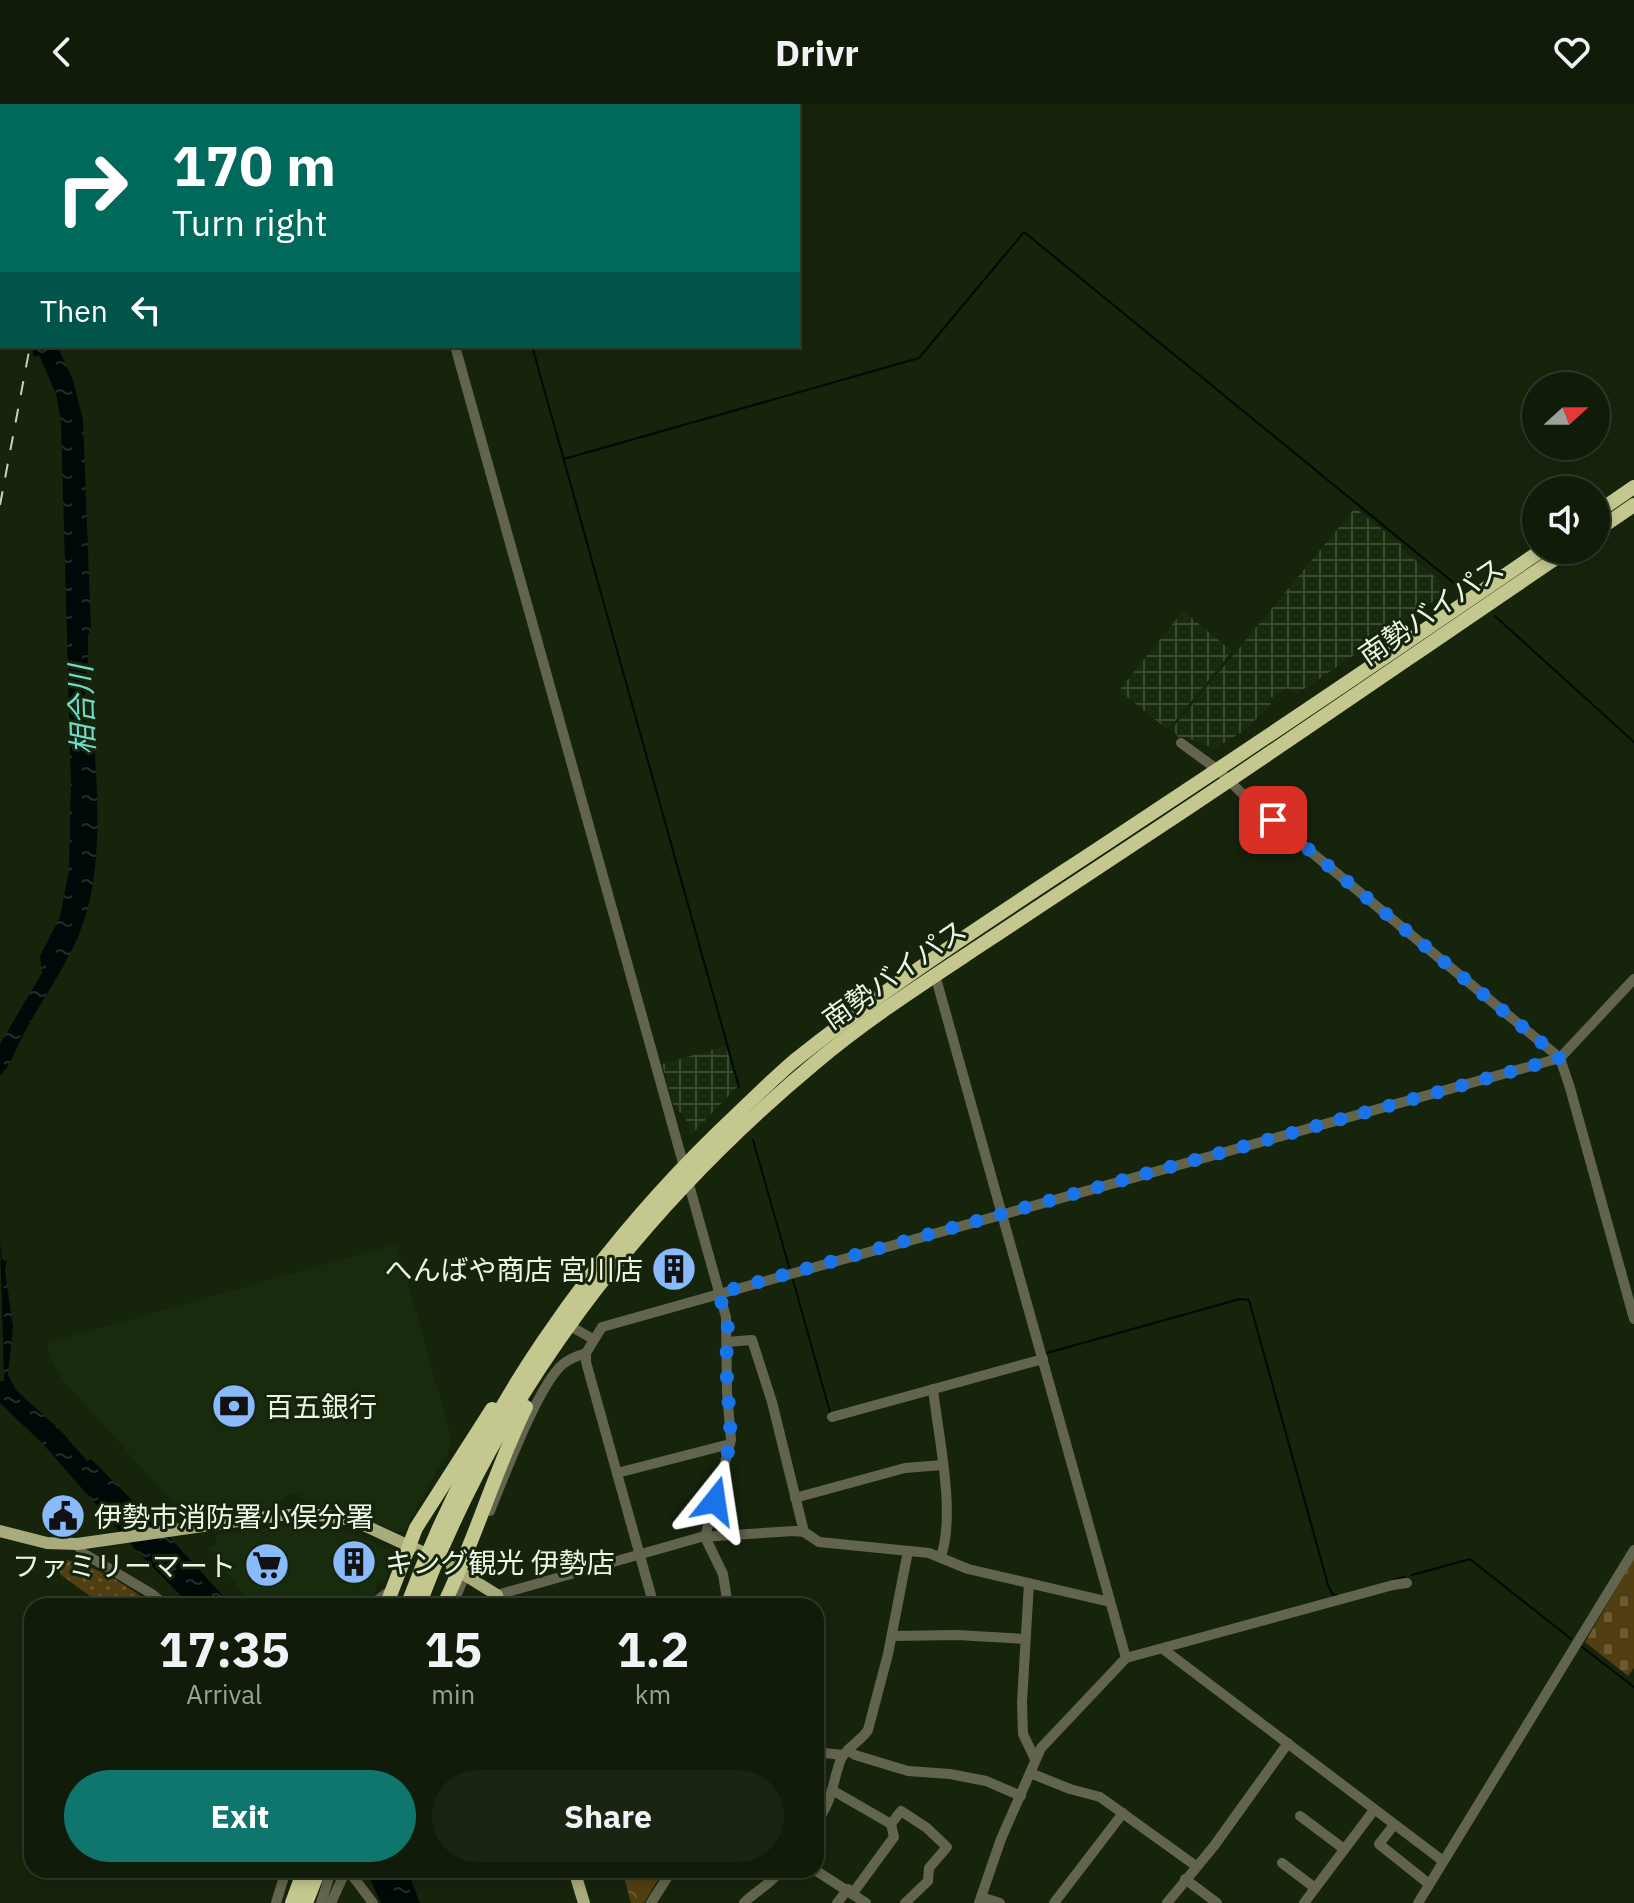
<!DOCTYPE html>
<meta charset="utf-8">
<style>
:root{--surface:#101b09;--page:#192412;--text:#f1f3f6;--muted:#9ca19c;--line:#30392a;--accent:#0f766e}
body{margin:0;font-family:"IBM Plex Sans","Noto Sans JP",sans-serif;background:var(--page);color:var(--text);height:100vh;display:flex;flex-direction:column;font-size:30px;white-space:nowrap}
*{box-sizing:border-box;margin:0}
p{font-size:26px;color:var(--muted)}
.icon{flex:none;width:44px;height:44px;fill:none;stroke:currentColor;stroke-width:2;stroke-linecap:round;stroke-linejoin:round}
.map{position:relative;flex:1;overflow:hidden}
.sheet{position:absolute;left:24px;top:1494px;width:800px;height:280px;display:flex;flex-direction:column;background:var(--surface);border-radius:24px;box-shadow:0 4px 12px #0003,0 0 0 2px var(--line)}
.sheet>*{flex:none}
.guide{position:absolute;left:0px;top:0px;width:800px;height:244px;box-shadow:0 4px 12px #0003,0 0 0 2px var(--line);background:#00695c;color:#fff;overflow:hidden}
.needle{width:52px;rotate:69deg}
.controls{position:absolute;left:1522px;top:268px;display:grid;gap:16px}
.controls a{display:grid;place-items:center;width:88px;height:88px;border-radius:50%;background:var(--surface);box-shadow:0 4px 12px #0003,0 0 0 2px var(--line);font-size:40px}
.pin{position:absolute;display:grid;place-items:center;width:68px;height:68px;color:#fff;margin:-34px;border-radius:16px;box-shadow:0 4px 12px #0006}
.me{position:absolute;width:88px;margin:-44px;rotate:15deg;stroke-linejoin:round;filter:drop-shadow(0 0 6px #0008)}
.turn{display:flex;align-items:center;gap:28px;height:168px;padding:0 40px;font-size:36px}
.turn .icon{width:104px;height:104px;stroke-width:2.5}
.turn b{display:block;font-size:56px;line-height:68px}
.then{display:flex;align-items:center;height:76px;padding:0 40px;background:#0003;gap:16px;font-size:30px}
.eta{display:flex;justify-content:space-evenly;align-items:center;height:136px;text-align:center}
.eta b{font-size:48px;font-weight:700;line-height:56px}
.primary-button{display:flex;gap:16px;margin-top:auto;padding:16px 40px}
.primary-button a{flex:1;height:92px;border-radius:48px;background:var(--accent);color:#fff;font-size:32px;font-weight:700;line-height:92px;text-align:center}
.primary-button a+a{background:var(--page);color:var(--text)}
header{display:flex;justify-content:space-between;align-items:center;height:104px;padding:0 40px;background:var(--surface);font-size:36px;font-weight:700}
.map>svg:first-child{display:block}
.built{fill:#192b0d}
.industrial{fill:url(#industrial-grid)}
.grass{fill:url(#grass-dots)}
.cemetery{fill:url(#cemetery-stones)}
.park{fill:url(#park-crowns)}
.water{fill:url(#water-ripples)}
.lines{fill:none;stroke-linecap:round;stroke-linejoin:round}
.stream{stroke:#000907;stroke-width:2}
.minor{stroke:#63644e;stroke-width:10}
.major{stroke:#a9ab7c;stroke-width:12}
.highway{stroke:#c4c78e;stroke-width:14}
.rail{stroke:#c7d1c0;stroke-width:2;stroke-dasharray:14 14;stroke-linecap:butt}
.route{stroke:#1a73e8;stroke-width:14;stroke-dasharray:0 25.2}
.labels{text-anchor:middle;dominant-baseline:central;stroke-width:6;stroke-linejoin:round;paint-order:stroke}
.street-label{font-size:28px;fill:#ecf6e6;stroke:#16240c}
.poi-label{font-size:28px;fill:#ecf6e6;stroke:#16240c;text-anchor:start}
.water-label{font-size:30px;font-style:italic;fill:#6ddccc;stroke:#16240c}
</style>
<header><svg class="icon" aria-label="back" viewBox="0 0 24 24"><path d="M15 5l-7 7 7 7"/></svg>Drivr<svg class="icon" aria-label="heart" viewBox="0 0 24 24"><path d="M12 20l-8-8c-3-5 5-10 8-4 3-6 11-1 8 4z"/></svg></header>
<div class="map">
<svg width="1634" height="1799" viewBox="0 0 1634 1799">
<defs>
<pattern id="industrial-grid" width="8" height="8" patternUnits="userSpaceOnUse" patternTransform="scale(2)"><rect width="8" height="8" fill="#192b0d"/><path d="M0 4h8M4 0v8" fill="none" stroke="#3b4a30"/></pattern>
<pattern id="grass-dots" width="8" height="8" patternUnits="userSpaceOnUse" patternTransform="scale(2)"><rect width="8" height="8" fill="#523f11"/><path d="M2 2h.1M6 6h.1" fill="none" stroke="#6b5b34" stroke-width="1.8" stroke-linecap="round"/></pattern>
<pattern id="cemetery-stones" width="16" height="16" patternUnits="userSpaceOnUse" patternTransform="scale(2)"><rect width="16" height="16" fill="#523f11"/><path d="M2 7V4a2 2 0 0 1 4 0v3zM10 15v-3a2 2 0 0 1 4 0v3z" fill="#6b5b34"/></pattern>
<pattern id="park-crowns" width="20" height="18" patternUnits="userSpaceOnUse" patternTransform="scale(2)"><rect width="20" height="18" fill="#523f11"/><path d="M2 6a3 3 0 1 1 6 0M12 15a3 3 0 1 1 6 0" fill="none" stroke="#6b5b34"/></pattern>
<pattern id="water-ripples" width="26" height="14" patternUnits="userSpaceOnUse" patternTransform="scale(2)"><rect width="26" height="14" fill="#000907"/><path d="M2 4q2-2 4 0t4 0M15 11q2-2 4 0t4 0" fill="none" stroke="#252d2b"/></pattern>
</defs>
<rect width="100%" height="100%" fill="#16240c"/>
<g class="built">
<path d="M 397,1140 L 452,1336 L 451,1342 L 404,1427 L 396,1428 L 364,1414 L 311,1402 L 299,1390 L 285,1391 L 279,1401 L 267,1404 L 187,1417 L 178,1404 L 63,1276 L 51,1255 L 47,1239 Z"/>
<path d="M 279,1422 L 325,1422 L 368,1436 L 390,1446 L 394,1453 L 383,1480 L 378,1478 L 370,1502 L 252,1502 L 208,1443 L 217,1441 L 216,1431 Z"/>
</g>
<g class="industrial">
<path d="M 1355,404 L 1402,441 L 1401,444 L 1447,483 L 1448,488 L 1295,591 L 1293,586 L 1290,588 L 1288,584 L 1269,595 L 1271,600 L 1245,626 L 1214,645 L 1193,636 L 1179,634 L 1172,625 Z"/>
<path d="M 1183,507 L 1232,547 L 1168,626 L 1121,588 L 1121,584 Z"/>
<path d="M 726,942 L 737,983 L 691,1031 L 685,1013 L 674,1003 L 662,960 Z"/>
</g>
<path class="grass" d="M 55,1454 C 94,1459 123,1479 154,1502 L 114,1502 L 90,1492 L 61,1471 Z"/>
<path class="cemetery" d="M 1634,1455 L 1634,1564 L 1628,1572 L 1585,1538 Z"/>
<path class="park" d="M 622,1766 L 664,1766 L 644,1799 L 631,1799 Z"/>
<g class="water">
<path d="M 33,242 L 57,242 L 73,276 L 83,316 L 91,526 L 88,531 L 88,557 L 84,579 L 86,585 L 84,593 L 87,601 L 85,609 L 82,611 L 89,624 L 93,625 C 98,690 104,773 78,833 C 58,877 28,915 10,959 L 0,972 L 0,940 L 42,869 L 40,852 L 60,813 L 69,766 L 71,679 L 61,316 L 56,290 L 39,251 L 33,253 Z"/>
<path d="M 0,1137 L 2,1155 L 7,1155 L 5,1166 L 13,1223 L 8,1271 L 17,1287 L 61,1327 L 87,1357 L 91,1355 L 175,1439 L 232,1502 L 191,1502 L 134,1444 L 43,1340 L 0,1299 L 0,1277 L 4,1277 L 4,1274 Z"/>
<path d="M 366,1766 L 407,1766 L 420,1799 L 381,1799 Z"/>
</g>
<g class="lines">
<g class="stream">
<path d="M 464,0 L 465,2"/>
<path d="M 532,242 L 739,983"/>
<path d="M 564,355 L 919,254 L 1024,128 L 1460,484"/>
<path d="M 1495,512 L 1634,638"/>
<path d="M 753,1036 L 790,1166"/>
<path d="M 793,1176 L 830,1308"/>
<path d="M 1047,1249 L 1240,1195 L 1249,1196 L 1328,1481 L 1333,1491 L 1337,1491"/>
<path d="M 1412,1471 L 1470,1455 L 1571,1535"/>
<path d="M 1393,1476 L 1404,1473"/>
<path d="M 1582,1543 L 1634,1583"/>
</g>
<g class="minor">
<path d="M 387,0 L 388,2"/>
<path d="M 156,2 L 163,0"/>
<path d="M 455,242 L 726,1213 L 727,1288 L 731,1336 L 705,1433 L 723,1470 L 728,1502"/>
<path d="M 1181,639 L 1218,666 L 1253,700 L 1560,954 L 1570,984 L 1634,1215"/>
<path d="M 937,878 L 1126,1554"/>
<path d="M 570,1222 L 593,1235"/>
<path d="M 727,1238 L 752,1236 L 772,1298 L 804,1428"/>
<path d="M 933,1285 C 938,1331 956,1409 941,1452"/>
<path d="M 832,1313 L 1043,1255"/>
<path d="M 617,1369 L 730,1340"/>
<path d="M 795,1394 L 905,1364 L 942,1361"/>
<path d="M 490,1407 C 504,1373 538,1281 563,1260 C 570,1254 577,1252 586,1249"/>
<path d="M 77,1440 L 83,1449 L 152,1490 L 166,1502"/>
<path d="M 1029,1479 L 1022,1598 L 1023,1630 L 1035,1655"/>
<path d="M 497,1491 L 701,1433 L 794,1427 L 804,1428 L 819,1438 L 929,1449 L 968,1465 L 1110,1498"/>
<path d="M 374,1502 L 376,1497 L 390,1487"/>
<path d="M 452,1502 L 465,1471"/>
<path d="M 654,1502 L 586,1258 L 586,1249 L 602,1223 L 1560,954 L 1634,875"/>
<path d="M 892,1532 L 957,1531 L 1025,1535"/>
<path d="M 1163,1545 L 1443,1757"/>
<path d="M 848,1646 L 855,1651 L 908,1667 L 950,1670 L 986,1677 L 1021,1692"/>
<path d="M 816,1648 L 842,1651"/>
<path d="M 1030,1669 L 1070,1685 L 1100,1693 L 1196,1762"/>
<path d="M 832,1686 L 891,1720"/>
<path d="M 1300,1712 L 1344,1745"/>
<path d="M 816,1717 C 832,1701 833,1675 841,1655 C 846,1644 861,1637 868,1626 L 888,1550 L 908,1447"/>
<path d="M 1394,1721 L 1379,1740 L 1429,1780"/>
<path d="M 1282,1759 L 1315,1784"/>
<path d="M 348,1766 L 373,1799"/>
<path d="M 815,1766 L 866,1799"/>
<path d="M 1185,1775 L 1217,1799"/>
<path d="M 853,1789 L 894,1733 L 891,1720 L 901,1707 L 927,1724 L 947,1743 L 929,1764 L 928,1777 L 905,1799"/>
<path d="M 981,1793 L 1000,1799"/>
<path d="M 276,1799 L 286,1766"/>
<path d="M 321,1799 L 328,1777 L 328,1766"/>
<path d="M 331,1799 L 346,1766"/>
<path d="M 651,1799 L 672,1766"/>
<path d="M 744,1799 C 755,1787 772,1780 780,1766"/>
<path d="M 837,1799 L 848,1785"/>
<path d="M 979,1799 L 1001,1735 L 1041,1644 L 1126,1554 L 1393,1481 L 1407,1479"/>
<path d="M 1054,1799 L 1123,1709"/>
<path d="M 1167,1799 L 1214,1742 L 1288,1639"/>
<path d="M 1304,1799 L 1374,1706"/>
<path d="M 1418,1799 L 1634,1446"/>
</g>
<g class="major">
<path d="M 0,1427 L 47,1439 L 77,1440 L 281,1411 L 320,1411 L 353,1416 L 422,1448"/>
<path d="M 452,1463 L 497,1491 L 500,1502"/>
<path d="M 574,1766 L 584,1799"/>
</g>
<g class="highway">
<path d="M 1596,409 L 1634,383"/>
<path d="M 1596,427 L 1634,401"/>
<path d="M 386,1502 L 416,1424 L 492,1305"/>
<path d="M 407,1502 C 475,1317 592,1146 736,1011 C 755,993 774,974 794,957 C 904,869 1023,795 1140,717 C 1275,628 1409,537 1542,446"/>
<path d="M 419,1502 C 497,1289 642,1103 815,959 C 866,916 922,880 978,843 C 1040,802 1102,761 1164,720 C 1300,630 1433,537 1568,446"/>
<path d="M 443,1502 C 475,1437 494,1368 526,1303"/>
<path d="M 292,1799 L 304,1766"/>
<path d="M 306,1799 L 319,1766"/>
</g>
<g class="rail">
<path d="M 56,2 L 56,0"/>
<path d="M 0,401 L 30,242"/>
</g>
</g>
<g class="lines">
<path class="route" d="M 715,1397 L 731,1336 L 726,1259 L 728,1224 L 719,1189 L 1560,954 L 1273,716"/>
</g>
<defs>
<g id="building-disc" transform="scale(2.3)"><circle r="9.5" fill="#89bafc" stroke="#16240c"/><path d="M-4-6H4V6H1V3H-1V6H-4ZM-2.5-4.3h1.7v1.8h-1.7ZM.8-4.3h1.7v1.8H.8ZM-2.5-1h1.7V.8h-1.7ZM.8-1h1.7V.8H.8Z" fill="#111"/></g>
<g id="bank-disc" transform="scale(2.3)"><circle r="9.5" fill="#89bafc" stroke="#16240c"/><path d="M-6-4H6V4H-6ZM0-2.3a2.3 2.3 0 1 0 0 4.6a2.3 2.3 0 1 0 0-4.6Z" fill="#111"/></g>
<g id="civic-disc" transform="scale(2.3)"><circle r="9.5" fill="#89bafc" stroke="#16240c"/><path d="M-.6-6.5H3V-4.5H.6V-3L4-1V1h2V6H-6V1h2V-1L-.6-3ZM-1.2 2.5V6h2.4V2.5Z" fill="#111"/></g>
<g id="supermarket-disc" transform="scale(2.3)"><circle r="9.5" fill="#89bafc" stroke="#16240c"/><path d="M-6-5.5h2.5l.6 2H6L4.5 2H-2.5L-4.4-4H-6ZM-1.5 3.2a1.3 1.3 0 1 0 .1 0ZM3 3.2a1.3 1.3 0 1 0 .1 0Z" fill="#111"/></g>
</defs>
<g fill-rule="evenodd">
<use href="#building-disc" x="674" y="1165"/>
<use href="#bank-disc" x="234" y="1302"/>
<use href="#civic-disc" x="63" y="1412"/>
<use href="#building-disc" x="354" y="1458"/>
<use href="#supermarket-disc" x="267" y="1461"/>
</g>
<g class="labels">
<g class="street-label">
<text transform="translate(1431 507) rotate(-34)">南勢バイパス</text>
<text transform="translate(894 870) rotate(-35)">南勢バイパス</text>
</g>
<g class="poi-label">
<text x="643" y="1165" text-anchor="end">へんばや商店 宮川店</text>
<text x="265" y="1302">百五銀行</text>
<text x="94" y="1412">伊勢市消防署小俣分署</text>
<text x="385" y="1458">キング観光 伊勢店</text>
<text x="236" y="1461" text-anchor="end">ファミリーマート</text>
</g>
<g class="water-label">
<text transform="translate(81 606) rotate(-92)">相合川</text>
</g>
</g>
</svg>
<div class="controls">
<a><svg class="needle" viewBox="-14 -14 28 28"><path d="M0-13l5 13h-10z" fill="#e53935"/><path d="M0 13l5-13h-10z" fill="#9ca19c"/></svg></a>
<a><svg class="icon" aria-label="sound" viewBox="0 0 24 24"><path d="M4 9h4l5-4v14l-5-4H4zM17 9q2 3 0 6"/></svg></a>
</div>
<div class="pin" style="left:1273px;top:716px;background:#d93025"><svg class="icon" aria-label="arrive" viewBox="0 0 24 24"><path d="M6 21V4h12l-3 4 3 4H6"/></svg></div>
<svg class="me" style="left:715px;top:1397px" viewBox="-20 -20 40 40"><path d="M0-17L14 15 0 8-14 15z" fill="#1a73e8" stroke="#fff" stroke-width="4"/></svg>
<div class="guide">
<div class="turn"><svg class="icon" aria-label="right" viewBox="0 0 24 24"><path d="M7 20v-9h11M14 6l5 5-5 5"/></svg><div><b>170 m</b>Turn right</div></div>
<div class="then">Then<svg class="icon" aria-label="left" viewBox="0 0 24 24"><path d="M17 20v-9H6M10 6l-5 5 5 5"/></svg></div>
</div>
<section class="sheet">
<div class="eta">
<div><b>17:35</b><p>Arrival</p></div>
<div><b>15</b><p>min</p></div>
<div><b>1.2</b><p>km</p></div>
</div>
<div class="primary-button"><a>Exit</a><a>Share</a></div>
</section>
</div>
